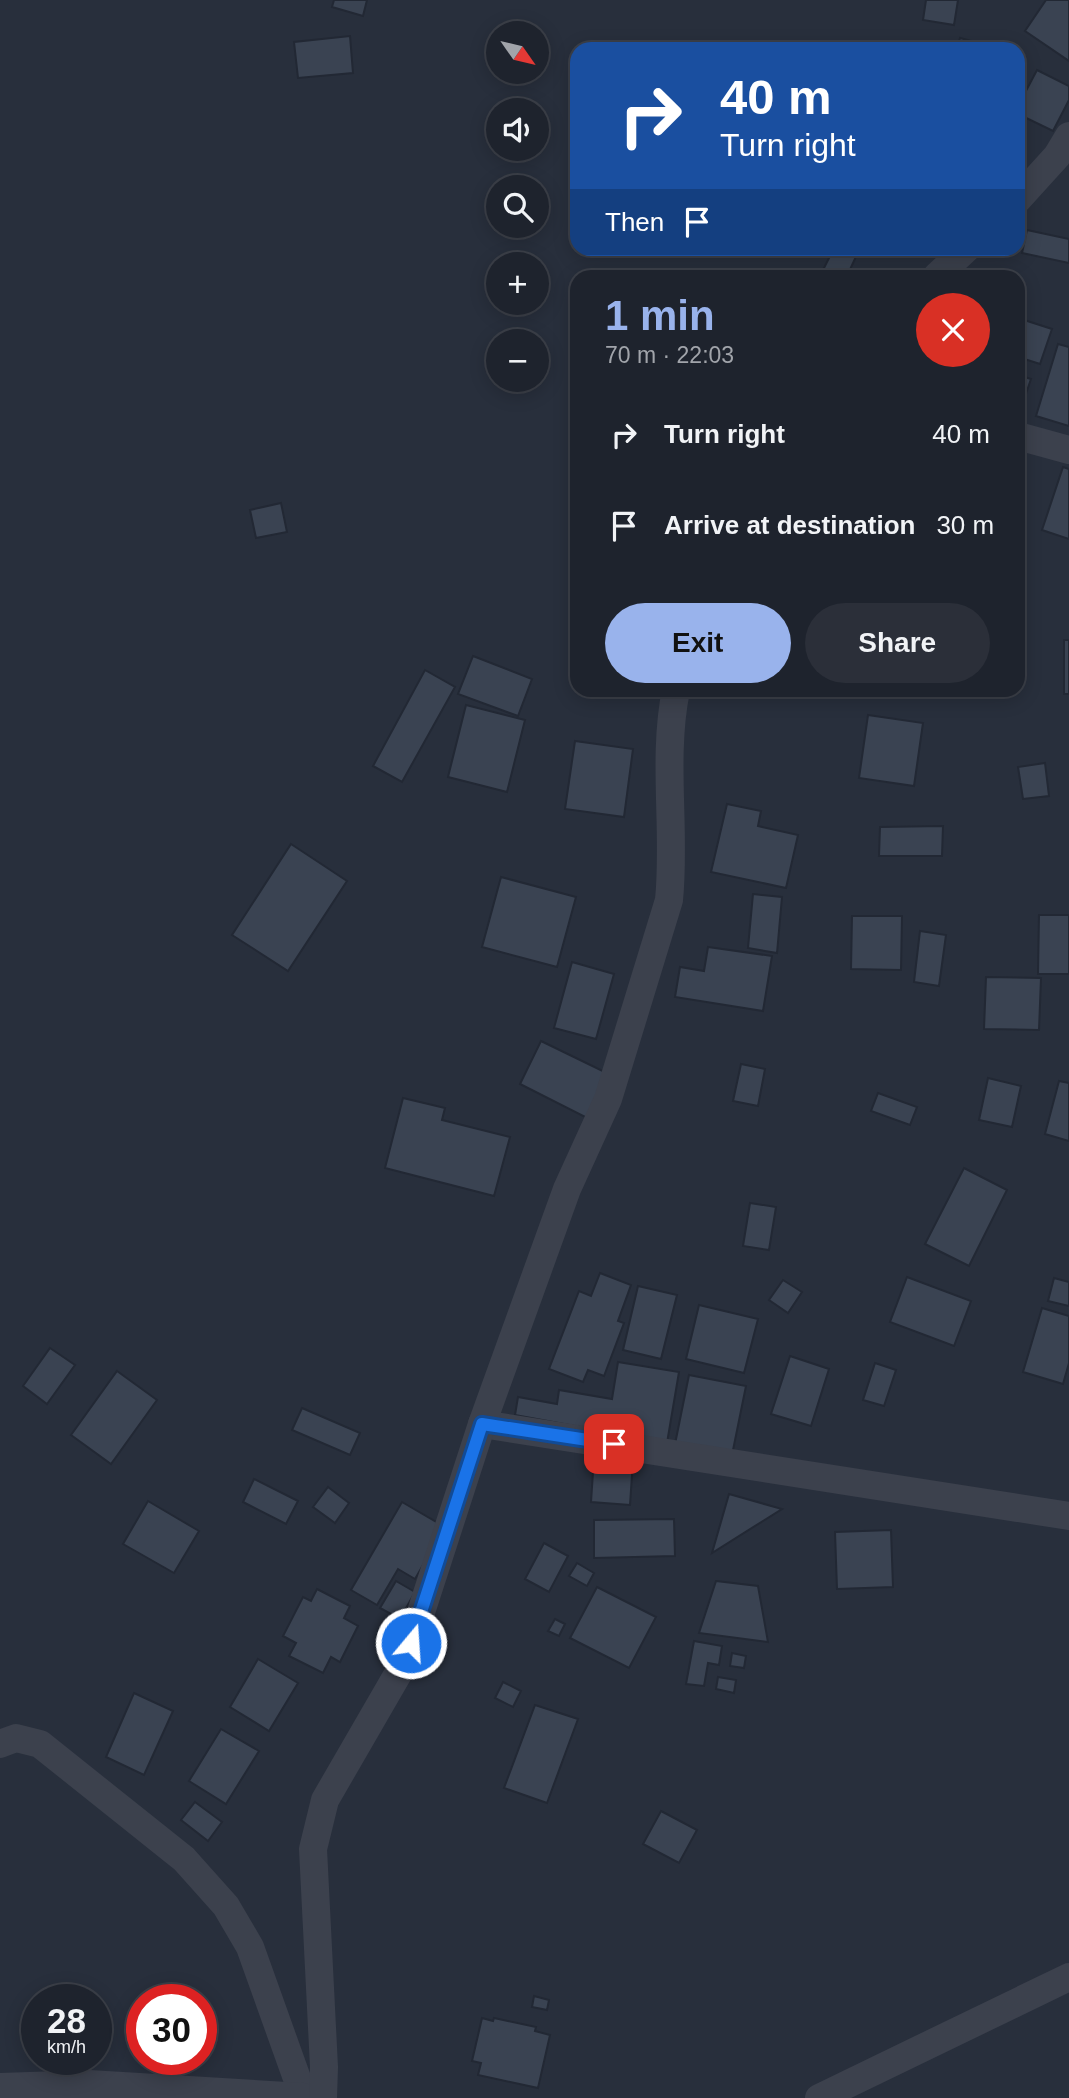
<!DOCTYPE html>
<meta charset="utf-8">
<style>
:root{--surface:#1e232d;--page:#2b2f39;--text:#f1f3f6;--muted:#a1a4aa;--line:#3c4049;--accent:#99b3ec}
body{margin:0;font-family:Helvetica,sans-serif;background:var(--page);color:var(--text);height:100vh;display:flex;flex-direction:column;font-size:26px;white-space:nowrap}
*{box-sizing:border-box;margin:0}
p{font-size:23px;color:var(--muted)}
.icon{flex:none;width:38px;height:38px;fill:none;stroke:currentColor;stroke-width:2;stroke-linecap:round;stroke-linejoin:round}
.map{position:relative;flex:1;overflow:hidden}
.sheet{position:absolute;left:570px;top:270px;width:455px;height:427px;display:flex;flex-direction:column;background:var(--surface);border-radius:21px;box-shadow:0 4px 18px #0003,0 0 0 2px var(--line)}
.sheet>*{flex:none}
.hud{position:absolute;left:570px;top:42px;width:455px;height:214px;border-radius:21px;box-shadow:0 4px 18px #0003,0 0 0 2px var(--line);background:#1a4fa0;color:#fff;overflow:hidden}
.needle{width:46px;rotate:124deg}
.controls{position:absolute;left:486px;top:21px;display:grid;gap:14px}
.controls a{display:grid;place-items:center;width:63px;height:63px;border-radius:50%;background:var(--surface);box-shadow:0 4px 18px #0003,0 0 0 2px var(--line);font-size:35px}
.speed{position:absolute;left:21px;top:1984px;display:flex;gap:14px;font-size:35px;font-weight:700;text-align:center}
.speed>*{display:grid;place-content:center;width:91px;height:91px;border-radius:50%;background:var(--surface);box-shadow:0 4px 18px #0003,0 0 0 2px var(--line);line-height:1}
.speed small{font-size:18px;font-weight:400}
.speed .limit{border:10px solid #d22;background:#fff;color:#111}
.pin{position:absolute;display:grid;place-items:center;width:60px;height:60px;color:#fff;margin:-30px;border-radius:14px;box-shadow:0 4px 10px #0006}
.me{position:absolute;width:77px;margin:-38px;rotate:18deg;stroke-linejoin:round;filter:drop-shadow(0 0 5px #0008)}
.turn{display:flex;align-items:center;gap:24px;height:147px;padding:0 35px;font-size:32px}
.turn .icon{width:91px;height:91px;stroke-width:2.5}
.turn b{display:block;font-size:49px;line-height:60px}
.then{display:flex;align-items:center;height:66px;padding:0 35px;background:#0003;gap:14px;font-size:26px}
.round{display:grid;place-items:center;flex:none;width:74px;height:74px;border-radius:37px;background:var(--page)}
.head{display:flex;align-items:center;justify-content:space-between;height:119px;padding:0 35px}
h1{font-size:42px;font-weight:600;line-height:52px;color:var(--accent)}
.button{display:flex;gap:14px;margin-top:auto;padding:14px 35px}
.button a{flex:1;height:80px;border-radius:42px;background:var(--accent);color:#111;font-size:28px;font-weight:600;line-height:80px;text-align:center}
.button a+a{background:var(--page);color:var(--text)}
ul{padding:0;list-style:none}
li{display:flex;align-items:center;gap:21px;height:91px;padding:0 35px}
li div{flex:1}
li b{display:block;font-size:26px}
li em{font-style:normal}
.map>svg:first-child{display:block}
.building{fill:#3a4352;stroke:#222834;stroke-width:2}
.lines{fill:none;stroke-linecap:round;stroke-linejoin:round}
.street{stroke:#3c414d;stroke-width:28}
.route-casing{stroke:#114b97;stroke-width:18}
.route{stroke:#1a73e8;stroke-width:12}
</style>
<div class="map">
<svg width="1069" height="2098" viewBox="0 0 1069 2098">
<rect width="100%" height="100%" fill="#282f3c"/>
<g class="building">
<path d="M 334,0 L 367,0 L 363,16 L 332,7 Z"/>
<path d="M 926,0 L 958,0 L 954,25 L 923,20 Z"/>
<path d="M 1046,0 L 1069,0 L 1069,61 L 1025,31 Z"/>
<path d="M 350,36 L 353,73 L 298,78 L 294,42 Z"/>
<path d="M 960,38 L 979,43 L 978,49 L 957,49 Z"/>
<path d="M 1037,70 L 1069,86 L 1069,100 L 1053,131 L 1018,114 L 1018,106 Z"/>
<path d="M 1027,230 L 1069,239 L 1069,263 L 1022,253 Z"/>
<path d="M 834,248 L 860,248 L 847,276 L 820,276 Z"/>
<path d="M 1018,318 L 1052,329 L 1040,364 L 1018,357 Z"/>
<path d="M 1058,344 L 1069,347 L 1069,426 L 1036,416 Z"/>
<path d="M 1018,375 L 1031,379 L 1018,417 Z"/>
<path d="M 1063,467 L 1069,469 L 1069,539 L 1042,530 Z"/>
<path d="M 281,503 L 287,532 L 256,538 L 250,510 Z"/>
<rect x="1064" y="640" width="5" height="54"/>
<path d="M 473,656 L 532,679 L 518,716 L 458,694 Z"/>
<path d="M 425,670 L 455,687 L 402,782 L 373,766 Z"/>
<path d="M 466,705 L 525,720 L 507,792 L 448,777 Z"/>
<path d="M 868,715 L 923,723 L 914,786 L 859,778 Z"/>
<path d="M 575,741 L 633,749 L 624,817 L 565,809 Z"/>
<path d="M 1045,763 L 1049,796 L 1023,799 L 1018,767 Z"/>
<path d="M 727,804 L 761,811 L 758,826 L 798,835 L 786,888 L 711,872 Z"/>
<path d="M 943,826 L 942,856 L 879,856 L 880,827 Z"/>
<path d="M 291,844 L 347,881 L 288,971 L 232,935 Z"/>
<path d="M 501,877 L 576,897 L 557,967 L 482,947 Z"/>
<path d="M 753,894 L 782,897 L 777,953 L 748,948 Z"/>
<path d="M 1039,915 L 1069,915 L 1069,974 L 1038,974 Z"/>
<path d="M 852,916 L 902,916 L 901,970 L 851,969 Z"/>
<path d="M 920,931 L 946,935 L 939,986 L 914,982 Z"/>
<path d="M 708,947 L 772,956 L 763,1011 L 675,997 L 680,967 L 704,971 Z"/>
<path d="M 572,962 L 614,974 L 596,1039 L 554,1028 Z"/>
<path d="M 986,977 L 1041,978 L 1039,1030 L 984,1029 Z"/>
<path d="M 541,1041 L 613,1076 L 591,1120 L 520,1084 Z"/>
<path d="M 741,1064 L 765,1069 L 758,1106 L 733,1101 Z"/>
<path d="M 988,1078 L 1021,1086 L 1012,1127 L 979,1120 Z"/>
<path d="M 1059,1081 L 1069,1083 L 1069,1141 L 1045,1134 Z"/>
<path d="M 878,1093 L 917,1107 L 910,1125 L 871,1111 Z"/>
<path d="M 403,1098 L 445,1108 L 442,1120 L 510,1137 L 494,1196 L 385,1168 Z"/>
<path d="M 964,1168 L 1007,1190 L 969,1266 L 925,1244 Z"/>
<path d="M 750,1203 L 776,1207 L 769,1250 L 743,1246 Z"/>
<path d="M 600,1273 L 631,1285 L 618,1321 L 624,1323 L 604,1376 L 588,1370 L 583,1382 L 549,1369 L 579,1291 L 591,1296 Z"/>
<path d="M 907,1277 L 971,1301 L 954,1346 L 890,1322 Z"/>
<path d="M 1054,1278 L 1069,1282 L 1069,1306 L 1048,1301 Z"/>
<path d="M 783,1280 L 802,1292 L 788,1313 L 769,1300 Z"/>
<path d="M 638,1286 L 677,1295 L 661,1359 L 623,1350 Z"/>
<path d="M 699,1305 L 758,1319 L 744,1373 L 686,1359 Z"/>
<path d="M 1042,1308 L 1069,1316 L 1069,1363 L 1063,1384 L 1023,1372 Z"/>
<path d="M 50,1348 L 75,1365 L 47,1404 L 23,1386 Z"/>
<path d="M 790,1356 L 829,1369 L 811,1426 L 771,1414 Z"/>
<path d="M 618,1362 L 679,1372 L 667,1443 L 515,1415 L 518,1397 L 557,1404 L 559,1390 L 612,1399 Z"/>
<path d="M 875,1363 L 896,1370 L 884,1406 L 863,1400 Z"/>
<path d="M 117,1371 L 157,1400 L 111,1464 L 71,1435 Z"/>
<path d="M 689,1375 L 746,1386 L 731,1460 L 674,1449 Z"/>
<path d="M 302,1408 L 360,1433 L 350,1455 L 292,1430 Z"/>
<path d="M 594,1457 L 633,1460 L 630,1505 L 591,1502 Z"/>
<path d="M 254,1479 L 298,1501 L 286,1524 L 243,1502 Z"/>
<path d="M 328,1487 L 349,1503 L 335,1523 L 313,1507 Z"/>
<path d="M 729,1494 L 782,1509 L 712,1553 Z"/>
<path d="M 148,1501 L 199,1531 L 174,1573 L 123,1544 Z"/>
<path d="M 402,1502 L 445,1527 L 415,1579 L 398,1569 L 377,1605 L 351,1590 Z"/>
<path d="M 674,1519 L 675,1556 L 594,1558 L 594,1520 Z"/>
<path d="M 891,1530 L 893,1587 L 837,1589 L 835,1532 Z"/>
<path d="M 544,1543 L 568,1556 L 549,1592 L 525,1579 Z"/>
<path d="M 577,1563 L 594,1573 L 587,1586 L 569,1576 Z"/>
<path d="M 396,1581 L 415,1592 L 400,1619 L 380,1608 Z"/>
<path d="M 716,1581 L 758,1586 L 768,1642 L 699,1633 Z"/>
<path d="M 597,1587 L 656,1617 L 629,1668 L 570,1638 Z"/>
<path d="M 317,1589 L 350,1606 L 344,1618 L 358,1626 L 340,1662 L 331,1657 L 323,1673 L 289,1656 L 296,1643 L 283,1636 L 303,1597 L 311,1601 Z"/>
<path d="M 555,1619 L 565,1624 L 559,1636 L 548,1631 Z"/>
<path d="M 694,1641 L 722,1646 L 719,1665 L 708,1663 L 704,1686 L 686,1684 Z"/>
<path d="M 732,1653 L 746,1656 L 744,1668 L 730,1666 Z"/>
<path d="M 258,1659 L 298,1683 L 269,1731 L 230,1707 Z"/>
<path d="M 718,1677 L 736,1680 L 734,1693 L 716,1689 Z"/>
<path d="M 503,1682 L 521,1691 L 513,1707 L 495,1698 Z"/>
<path d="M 134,1693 L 173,1711 L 144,1775 L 106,1757 Z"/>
<path d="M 535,1705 L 578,1719 L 547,1803 L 504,1788 Z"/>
<path d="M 221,1729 L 259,1751 L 226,1804 L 189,1781 Z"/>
<path d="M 195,1802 L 222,1822 L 208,1841 L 181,1820 Z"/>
<path d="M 661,1811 L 697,1830 L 679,1863 L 643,1844 Z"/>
<path d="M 534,1996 L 549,2000 L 547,2010 L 532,2007 Z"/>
<path d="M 482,2018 L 493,2021 L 494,2018 L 536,2027 L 535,2031 L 550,2035 L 538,2088 L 478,2075 L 481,2063 L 472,2061 Z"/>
</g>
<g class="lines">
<g class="street">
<path d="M 1018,199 L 1057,156 L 1069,136"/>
<path d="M 937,276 L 967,248"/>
<path d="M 1018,436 L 1069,450"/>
<path d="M 482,1424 L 1069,1516"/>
<path d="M 0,1744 L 16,1738 L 40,1744 L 184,1859 L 226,1906 L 250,1947 L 304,2098"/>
<path d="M 0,2087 L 89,2084 L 303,2097"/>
<path d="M 323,2098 L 324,2067 L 313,1849 L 325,1800 L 399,1672 L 411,1643 L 482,1424 L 567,1189 L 608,1099 L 669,900 C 676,830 662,759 676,690"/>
<path d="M 819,2098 L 1069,1977"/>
</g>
</g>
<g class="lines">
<g class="route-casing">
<path id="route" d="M 411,1643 L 482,1424 L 614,1444"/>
</g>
<use href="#route" class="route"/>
</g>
</svg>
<div class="controls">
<a><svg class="needle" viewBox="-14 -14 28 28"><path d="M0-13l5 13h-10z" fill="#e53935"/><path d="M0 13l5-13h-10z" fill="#a1a4aa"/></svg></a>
<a><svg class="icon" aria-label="sound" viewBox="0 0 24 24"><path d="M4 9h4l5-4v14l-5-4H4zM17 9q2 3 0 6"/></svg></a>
<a><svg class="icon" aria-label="search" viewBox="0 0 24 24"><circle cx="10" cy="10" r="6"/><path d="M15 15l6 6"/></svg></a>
<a>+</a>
<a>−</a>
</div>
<div class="speed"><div>28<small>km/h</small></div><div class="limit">30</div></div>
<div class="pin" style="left:614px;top:1444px;background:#d93025"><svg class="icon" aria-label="arrive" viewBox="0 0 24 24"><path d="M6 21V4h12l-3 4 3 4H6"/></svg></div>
<svg class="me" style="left:411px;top:1643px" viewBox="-20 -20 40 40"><circle r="17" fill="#1a73e8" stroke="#fff" stroke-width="3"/><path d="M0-11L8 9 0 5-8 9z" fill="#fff"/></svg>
<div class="hud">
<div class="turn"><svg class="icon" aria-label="right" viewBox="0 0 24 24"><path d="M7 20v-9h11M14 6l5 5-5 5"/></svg><div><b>40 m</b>Turn right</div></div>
<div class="then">Then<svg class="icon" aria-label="arrive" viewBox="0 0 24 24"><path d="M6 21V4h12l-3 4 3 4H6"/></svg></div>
</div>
<section class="sheet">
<div class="head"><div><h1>1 min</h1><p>70 m · 22:03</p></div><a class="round" style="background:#d93025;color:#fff"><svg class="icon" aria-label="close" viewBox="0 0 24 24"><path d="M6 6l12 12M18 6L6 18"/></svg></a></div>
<ul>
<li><svg class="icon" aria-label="right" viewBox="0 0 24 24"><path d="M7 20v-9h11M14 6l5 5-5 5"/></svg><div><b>Turn right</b></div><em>40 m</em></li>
<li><svg class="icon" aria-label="arrive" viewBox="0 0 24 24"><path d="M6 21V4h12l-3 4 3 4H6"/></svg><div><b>Arrive at destination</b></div><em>30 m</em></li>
</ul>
<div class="button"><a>Exit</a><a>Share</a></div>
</section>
</div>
